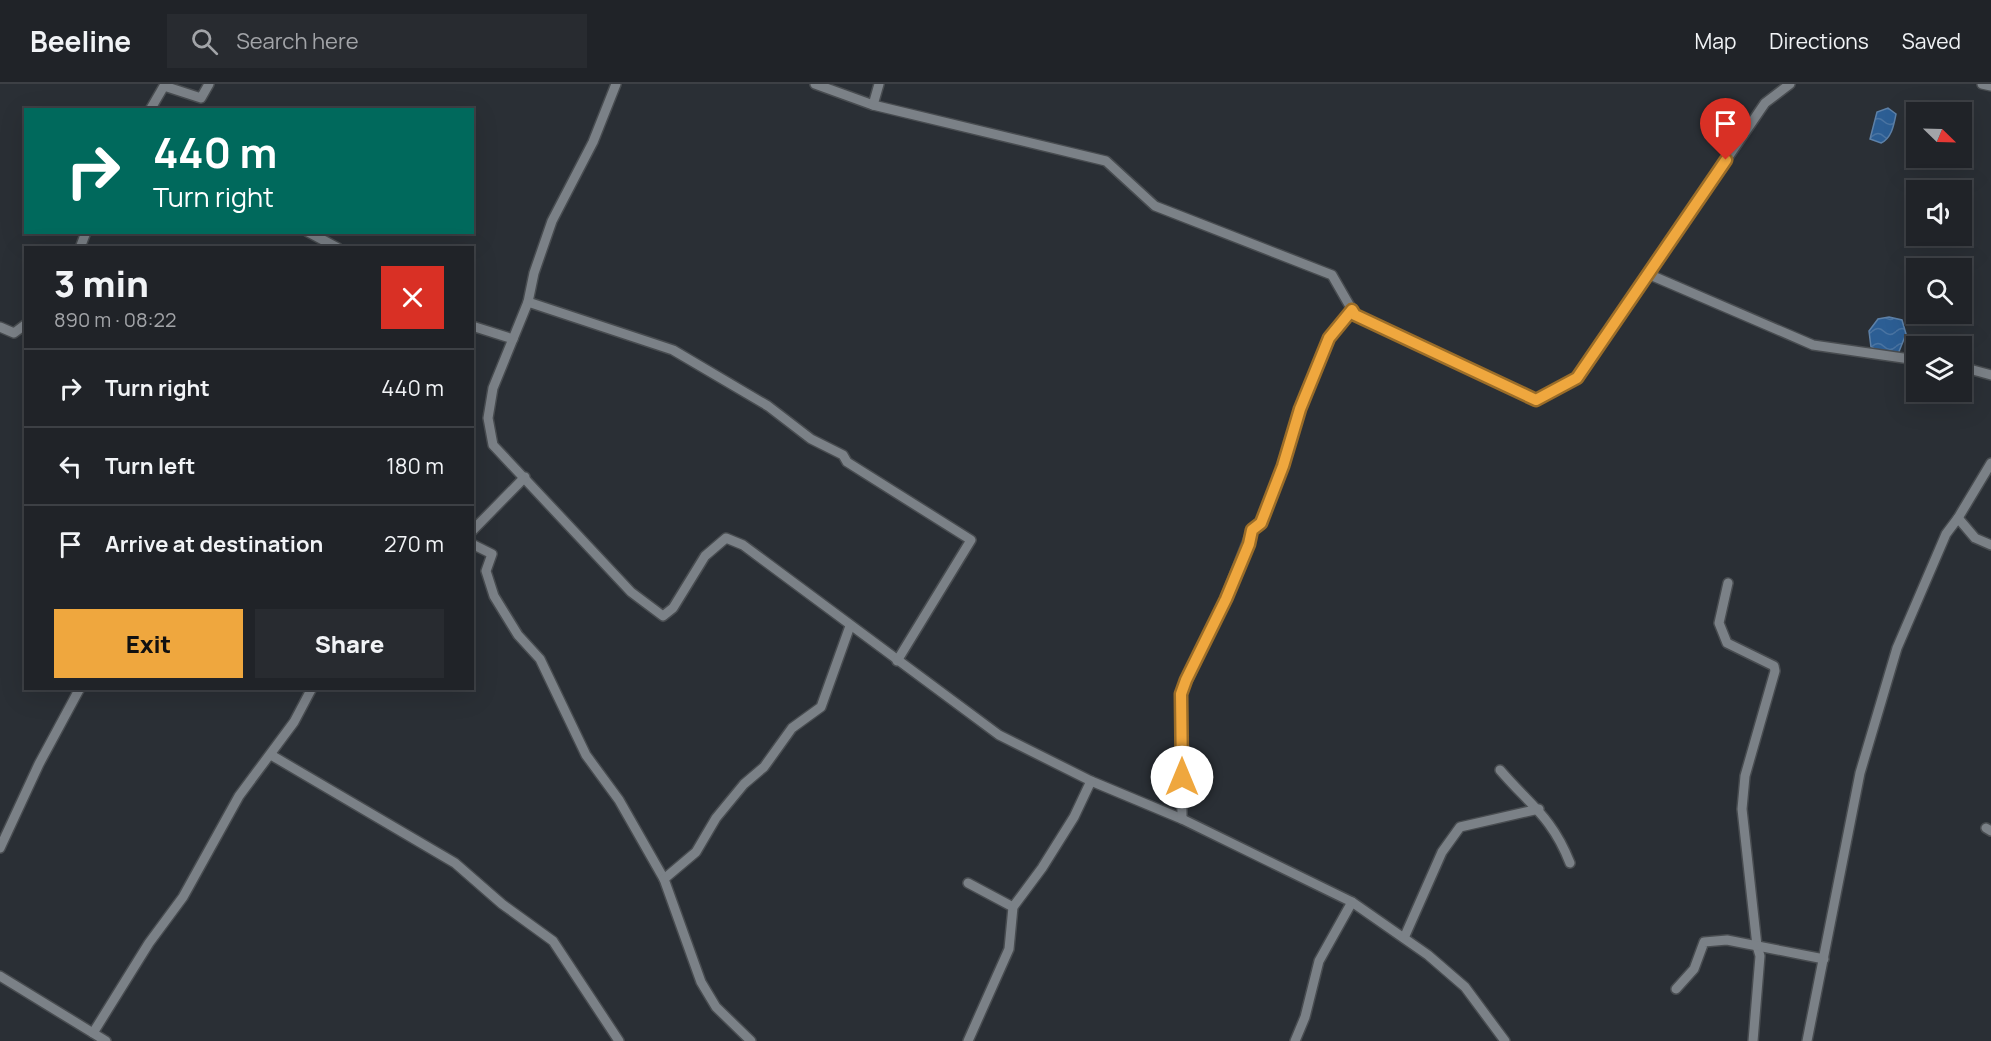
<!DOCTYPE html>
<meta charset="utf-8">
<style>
:root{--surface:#202328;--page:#282b30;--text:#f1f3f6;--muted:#a2a4a8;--line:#3d4045;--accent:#efa73e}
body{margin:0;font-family:Manrope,sans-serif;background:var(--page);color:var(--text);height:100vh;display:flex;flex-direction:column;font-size:22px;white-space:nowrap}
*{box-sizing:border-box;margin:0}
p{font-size:20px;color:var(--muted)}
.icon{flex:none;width:33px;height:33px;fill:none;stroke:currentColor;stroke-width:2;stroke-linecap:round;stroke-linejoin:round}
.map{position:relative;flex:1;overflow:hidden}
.panel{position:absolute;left:24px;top:162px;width:450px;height:444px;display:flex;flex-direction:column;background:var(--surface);border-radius:0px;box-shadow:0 6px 24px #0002,0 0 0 2px var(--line)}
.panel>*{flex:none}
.hud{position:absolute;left:24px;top:24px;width:450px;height:126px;border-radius:0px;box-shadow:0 6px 24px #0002,0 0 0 2px var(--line);background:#00695c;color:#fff;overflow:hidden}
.needle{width:39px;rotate:113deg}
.controls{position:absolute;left:1906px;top:18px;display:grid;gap:12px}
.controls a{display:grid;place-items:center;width:66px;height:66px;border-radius:0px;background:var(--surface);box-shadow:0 6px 24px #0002,0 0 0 2px var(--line);font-size:30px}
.pin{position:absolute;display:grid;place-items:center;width:51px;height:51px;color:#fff;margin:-62px -26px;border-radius:50% 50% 50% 0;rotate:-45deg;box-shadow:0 0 6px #0007}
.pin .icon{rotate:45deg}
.me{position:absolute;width:66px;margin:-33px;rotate:0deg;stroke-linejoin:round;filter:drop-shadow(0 0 4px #0008)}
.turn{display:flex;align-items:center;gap:21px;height:126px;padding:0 30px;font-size:27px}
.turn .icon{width:78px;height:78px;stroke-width:2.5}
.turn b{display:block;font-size:42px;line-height:51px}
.round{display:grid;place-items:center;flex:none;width:63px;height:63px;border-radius:0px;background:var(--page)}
.summary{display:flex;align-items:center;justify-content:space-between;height:102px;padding:0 30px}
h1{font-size:36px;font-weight:800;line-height:45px}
.button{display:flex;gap:12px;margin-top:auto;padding:12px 30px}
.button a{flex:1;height:69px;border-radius:0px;background:var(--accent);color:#111;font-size:24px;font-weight:800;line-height:69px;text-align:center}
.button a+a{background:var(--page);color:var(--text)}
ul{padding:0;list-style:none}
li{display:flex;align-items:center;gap:18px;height:78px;padding:0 30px;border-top:2px solid var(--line)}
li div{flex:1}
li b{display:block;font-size:22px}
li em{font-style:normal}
header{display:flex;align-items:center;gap:36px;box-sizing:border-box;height:84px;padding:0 30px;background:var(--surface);border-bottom:2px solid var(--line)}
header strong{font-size:28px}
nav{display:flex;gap:33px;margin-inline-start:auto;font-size:21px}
.search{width:420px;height:54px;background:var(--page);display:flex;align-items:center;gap:15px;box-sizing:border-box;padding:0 21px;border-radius:0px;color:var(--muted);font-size:22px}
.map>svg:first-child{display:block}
.water{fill:url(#water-waves);stroke:#5d81a8;stroke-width:1.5}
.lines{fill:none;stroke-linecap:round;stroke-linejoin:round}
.minor-casing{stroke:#484c50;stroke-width:12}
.minor{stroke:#7b8187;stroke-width:9}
.route-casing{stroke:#9b6d28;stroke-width:15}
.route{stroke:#efa73e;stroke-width:10}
</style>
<header>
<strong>Beeline</strong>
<div class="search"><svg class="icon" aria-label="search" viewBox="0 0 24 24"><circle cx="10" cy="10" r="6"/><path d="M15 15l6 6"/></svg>Search here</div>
<nav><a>Map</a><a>Directions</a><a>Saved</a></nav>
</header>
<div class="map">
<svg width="1991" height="957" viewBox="0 0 1991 957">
<defs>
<pattern id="water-waves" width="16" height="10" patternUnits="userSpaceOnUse" patternTransform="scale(1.5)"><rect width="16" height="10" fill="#2c5e94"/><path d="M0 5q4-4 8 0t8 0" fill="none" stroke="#4a74a2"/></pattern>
</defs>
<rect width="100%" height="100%" fill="#2a2f35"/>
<g class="water">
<path d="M 1888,24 L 1896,30 C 1894,40 1892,54 1881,59 L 1870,55 L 1877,28 Z"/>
<path d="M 1889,233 L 1902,236 L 1906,250 L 1898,270 L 1884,270 L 1871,263 L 1869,247 L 1878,235 Z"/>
</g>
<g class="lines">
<g class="minor-casing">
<g id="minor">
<path d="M 616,0 L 593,58 L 552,137 L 534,189 L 528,218 L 493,304 L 488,334 L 493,361 L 631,508 L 663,532 L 673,524 L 705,472 L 726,454 L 743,461 L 999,651 L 1091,697 L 1182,735 L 1352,818 L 1428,871 L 1465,903 L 1505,957"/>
<path d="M 815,0 L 873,21 L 1106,77 L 1155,122 L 1332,191 L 1355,231 L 1536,316 L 1577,294 L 1765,19 L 1790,0"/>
<path d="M 1982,0 L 1991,2"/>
<path d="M 873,21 L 879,0"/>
<path d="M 150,26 L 164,2 L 201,14 L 209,0"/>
<path d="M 308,148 L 338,164"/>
<path d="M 80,164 L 86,148"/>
<path d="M 1648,190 L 1813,261 L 1917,276"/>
<path d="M 528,218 L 673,266 L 768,322 L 811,355 L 843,371 L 847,378 L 971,456 L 897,577"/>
<path d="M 472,242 L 513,255"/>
<path d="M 0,243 L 14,249 L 26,240"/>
<path d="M 1962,283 L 1991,291"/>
<path d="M 1958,434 L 1991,379"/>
<path d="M 472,447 L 525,393"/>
<path d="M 472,460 L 492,470 L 486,487 L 494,512 L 518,551 L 540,575 L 586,671 L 619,716 L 664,795"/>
<path d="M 1728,499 L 1719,539 L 1727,559 L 1774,582 L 1775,587 L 1745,692 L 1742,725 L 1757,862 L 1760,872 L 1753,957"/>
<path d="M 271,671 L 455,779 L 502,820 L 553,857 L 619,957"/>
<path d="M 1500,686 C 1530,721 1552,733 1570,779"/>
<path d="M 1182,735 L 1181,610 L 1225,515 L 1252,446 L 1261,439 L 1283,382 L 1300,325 L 1329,254 L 1352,226"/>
<path d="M 1986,744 L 1991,747"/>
<path d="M 0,764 L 39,680 L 80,604"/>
<path d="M 968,799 L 1013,823"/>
<path d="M 1404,854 L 1442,768 L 1460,743 L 1539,725"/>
<path d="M 0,892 L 93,949"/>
<path d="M 1676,905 L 1694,885 L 1704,858 L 1727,856 L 1824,875"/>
<path d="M 106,957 L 93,949 L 149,859 L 183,813 L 239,712 L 294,638 L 312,604"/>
<path d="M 751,957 L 716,923 L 701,898 L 664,795 L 696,768 L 716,734 L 744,700 L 764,683 L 792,644 L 821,623 L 850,542"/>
<path d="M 968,957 L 1009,865 L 1013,823 L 1042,784 L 1074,733 L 1091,697"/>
<path d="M 1295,957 L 1305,933 L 1319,877 L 1352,818"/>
<path d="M 1807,957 L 1860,689 L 1897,564 L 1946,450 L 1958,434 L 1975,454 L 1991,461"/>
</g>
</g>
<use href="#minor" class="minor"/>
</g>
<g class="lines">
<g class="route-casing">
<path id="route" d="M 1182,693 L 1181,610 L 1186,596 L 1226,515 L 1249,460 L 1252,446 L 1261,439 L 1283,382 L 1300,325 L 1329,254 L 1352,226 L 1355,231 L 1536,316 L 1577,294 L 1726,76"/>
</g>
<use href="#route" class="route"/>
</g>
</svg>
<div class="controls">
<a><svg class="needle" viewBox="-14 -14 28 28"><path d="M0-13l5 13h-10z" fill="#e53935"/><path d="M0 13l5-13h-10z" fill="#a2a4a8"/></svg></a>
<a><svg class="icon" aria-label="sound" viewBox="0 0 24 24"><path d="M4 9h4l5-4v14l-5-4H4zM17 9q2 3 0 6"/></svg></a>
<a><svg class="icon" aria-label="search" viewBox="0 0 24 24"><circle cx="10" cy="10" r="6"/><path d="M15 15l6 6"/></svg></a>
<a><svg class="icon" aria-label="layers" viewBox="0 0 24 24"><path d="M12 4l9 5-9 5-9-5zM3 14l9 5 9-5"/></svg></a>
</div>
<div class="pin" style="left:1726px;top:76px;background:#d93025"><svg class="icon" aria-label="arrive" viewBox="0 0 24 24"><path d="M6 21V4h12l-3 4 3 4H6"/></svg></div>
<svg class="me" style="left:1182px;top:693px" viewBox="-20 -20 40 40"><circle r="19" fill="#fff"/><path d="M0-13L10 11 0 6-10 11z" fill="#efa73e"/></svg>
<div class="hud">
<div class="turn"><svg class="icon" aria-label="right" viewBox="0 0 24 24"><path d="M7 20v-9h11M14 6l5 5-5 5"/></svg><div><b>440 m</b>Turn right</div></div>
</div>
<section class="panel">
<div class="summary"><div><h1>3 min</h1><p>890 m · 08:22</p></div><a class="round" style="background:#d93025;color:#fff"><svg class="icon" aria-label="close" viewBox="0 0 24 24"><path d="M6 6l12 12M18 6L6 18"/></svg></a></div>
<ul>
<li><svg class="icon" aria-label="right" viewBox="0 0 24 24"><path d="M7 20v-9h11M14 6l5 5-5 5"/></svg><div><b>Turn right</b></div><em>440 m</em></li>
<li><svg class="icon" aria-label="left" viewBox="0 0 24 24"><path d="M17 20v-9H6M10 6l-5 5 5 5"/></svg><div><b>Turn left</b></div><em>180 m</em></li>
<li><svg class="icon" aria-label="arrive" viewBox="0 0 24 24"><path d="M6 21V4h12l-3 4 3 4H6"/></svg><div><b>Arrive at destination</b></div><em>270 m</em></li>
</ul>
<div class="button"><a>Exit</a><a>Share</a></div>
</section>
</div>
